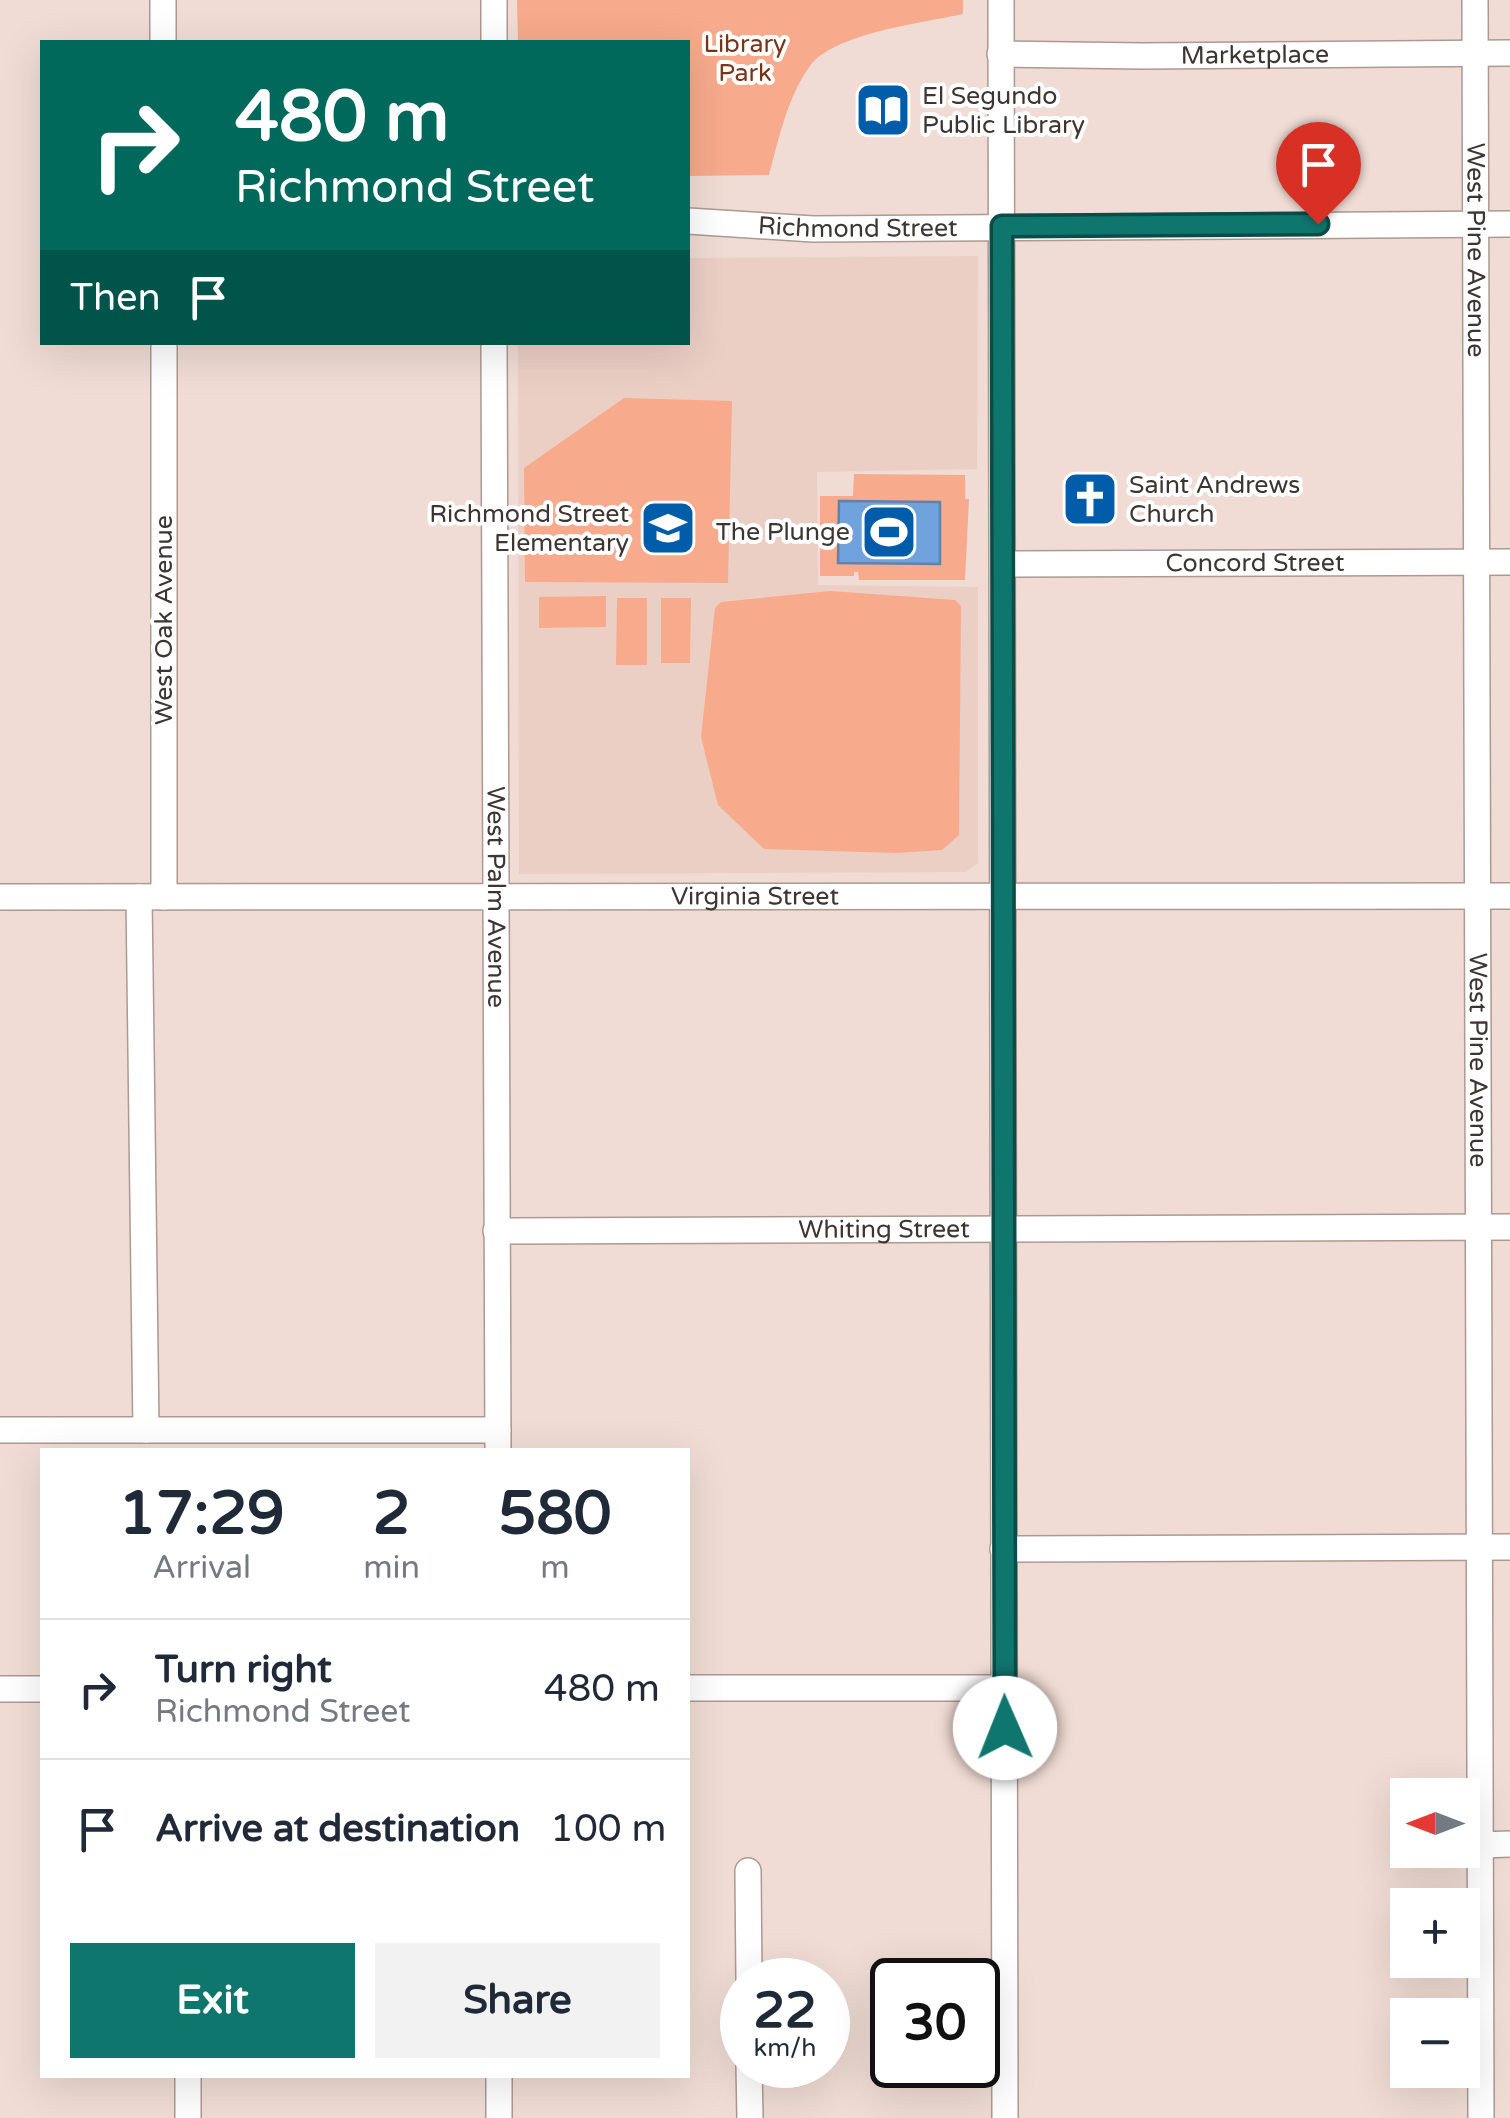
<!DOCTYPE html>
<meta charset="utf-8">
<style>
:root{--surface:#fff;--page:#f2f2f3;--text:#1f2937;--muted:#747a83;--line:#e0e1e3;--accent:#0f766e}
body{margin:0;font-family:"Varela Round",sans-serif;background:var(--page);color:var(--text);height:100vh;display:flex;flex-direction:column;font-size:38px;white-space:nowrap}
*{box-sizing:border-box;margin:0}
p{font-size:32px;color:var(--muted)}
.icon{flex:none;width:55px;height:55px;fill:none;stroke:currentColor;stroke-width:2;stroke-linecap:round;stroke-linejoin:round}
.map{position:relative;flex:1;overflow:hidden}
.details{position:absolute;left:40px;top:1448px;width:650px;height:630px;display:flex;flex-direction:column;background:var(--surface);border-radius:0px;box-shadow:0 10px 40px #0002}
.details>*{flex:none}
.hud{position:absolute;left:40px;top:40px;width:650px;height:305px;border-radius:0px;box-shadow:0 10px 40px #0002;background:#00695c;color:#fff;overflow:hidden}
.needle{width:65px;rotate:270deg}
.tools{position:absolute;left:1390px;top:1778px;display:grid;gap:20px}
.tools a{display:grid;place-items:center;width:90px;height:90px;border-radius:0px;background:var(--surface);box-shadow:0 10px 40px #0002;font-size:50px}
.speed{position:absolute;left:720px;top:1958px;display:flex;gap:20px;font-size:50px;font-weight:700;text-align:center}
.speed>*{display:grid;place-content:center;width:130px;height:130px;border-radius:50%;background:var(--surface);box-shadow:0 10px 40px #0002;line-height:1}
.speed small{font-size:25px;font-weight:400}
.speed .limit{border:5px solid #111;border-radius:15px;background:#fff;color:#111}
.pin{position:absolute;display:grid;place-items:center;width:85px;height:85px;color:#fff;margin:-102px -42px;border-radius:50% 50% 50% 0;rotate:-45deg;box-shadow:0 0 10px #0007}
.pin .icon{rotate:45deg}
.me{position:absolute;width:110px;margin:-55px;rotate:359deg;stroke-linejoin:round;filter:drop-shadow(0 0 8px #0008)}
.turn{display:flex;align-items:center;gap:35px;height:210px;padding:0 30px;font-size:45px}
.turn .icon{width:130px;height:130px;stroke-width:2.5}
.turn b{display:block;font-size:70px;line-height:85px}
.then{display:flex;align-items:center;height:95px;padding:0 30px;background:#0003;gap:20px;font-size:38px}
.eta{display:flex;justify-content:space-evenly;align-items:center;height:170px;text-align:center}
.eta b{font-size:60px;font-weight:800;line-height:70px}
.primary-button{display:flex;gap:20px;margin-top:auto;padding:20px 30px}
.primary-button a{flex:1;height:115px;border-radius:0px;background:var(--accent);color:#fff;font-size:40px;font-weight:800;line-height:115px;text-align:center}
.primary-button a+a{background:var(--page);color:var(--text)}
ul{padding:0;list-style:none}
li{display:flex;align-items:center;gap:30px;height:140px;padding:0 30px;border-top:2px solid var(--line)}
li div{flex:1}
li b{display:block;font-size:38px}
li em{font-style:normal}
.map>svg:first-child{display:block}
.built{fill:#ebcfc5}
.green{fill:#f7aa8c}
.water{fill:#70a3dd;stroke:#6182aa;stroke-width:2.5}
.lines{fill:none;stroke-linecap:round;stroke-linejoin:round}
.minor-casing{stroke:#ac9992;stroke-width:28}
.minor{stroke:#fff;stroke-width:25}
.route-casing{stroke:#0a4d48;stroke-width:25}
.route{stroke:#0f766e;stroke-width:18}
.labels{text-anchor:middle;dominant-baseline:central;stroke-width:8;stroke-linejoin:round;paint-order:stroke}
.park-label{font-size:25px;fill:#7a3418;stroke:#fff}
.street-label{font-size:25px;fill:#3d3532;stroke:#fff}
.poi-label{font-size:25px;fill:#3d3532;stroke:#fff;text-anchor:start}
</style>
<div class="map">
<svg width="1510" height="2118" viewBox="0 0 1510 2118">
<rect width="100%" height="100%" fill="#f0dcd4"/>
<path class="built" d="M 978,256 L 977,469 L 817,472 L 818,585 L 978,587 L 978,863 L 966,872 L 519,874 L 518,343 L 688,342 L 688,258 Z"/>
<g class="green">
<path d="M 517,0 L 963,0 L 963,14 C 923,23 834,33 810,66 C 787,98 779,138 769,175 L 688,176 L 688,42 L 518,42 Z"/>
<path d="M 624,398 L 732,401 L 728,583 L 525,582 L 524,468 Z"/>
<path d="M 854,474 L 965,475 L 965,499 L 969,499 L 965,580 L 859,580 L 858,572 L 854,572 L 854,576 L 820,576 L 820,496 L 853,496 Z"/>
<path d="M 830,591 L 955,600 L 961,606 L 959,835 L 942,850 L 897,853 L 764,849 L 718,805 L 701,737 L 715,608 L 721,602 Z"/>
<path d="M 606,596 L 606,627 L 539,628 L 539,597 Z"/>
<path d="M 617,598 L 647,598 L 647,665 L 616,665 Z"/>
<path d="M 661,598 L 691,598 L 690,663 L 661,663 Z"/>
</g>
<path class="water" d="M 839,501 L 940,502 L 940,564 L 838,563 Z"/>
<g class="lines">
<g class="minor-casing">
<g id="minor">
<path d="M 163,0 L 163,42"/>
<path d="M 494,0 L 494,42"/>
<path d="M 1001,0 L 1005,2118"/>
<path id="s1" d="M 1475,0 L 1481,2118"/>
<path id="s2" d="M 1000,54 L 1143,56 L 1510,53"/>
<path id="s3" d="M 688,221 L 813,229 L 1510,224"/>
<path d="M 164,342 L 164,897"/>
<path id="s4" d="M 494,342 L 498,1450"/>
<path id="s5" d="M 1003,564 L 1510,562"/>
<path id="s6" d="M 0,897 L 1510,896"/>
<path d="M 139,897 L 146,1430"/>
<path id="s7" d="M 496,1231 L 1510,1227"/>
<path d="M 0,1430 L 498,1430"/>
<path d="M 1003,1549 L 1510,1547"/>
<path d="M 688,1688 L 1004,1688"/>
<path d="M 0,1689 L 42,1689"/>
<path d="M 1481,1845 L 1510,1844"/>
<path d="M 748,1871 L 749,1980"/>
<path d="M 749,2065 L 750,2118"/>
<path d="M 188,2075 L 188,2118"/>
<path d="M 499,2075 L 499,2118"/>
</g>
</g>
<use href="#minor" class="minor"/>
</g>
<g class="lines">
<g class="route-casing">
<path id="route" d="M 1005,1728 L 1002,226 L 1318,224"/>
</g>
<use href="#route" class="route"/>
</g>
<defs>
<g id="library-square" transform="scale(2.875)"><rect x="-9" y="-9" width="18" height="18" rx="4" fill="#015caa" stroke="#fff"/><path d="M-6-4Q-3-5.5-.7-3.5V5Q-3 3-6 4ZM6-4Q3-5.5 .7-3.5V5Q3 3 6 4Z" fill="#fff"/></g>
<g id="church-square" transform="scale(2.875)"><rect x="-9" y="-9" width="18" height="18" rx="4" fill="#015caa" stroke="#fff"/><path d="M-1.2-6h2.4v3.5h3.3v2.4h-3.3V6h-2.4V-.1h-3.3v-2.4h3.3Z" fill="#fff"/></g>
<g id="school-square" transform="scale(2.875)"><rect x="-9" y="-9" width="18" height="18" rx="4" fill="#015caa" stroke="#fff"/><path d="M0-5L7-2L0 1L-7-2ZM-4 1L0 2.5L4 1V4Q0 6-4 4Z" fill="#fff"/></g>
<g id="stadium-square" transform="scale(2.875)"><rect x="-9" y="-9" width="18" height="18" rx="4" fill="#015caa" stroke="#fff"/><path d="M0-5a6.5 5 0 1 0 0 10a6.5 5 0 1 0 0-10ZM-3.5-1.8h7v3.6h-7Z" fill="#fff"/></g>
</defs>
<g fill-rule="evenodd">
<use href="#library-square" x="883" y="110"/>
<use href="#church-square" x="1090" y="499"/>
<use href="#school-square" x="668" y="528"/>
<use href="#stadium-square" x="889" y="532"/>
</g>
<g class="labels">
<g class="park-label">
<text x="745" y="44">Library<tspan x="745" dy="29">Park</tspan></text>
</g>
<g class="street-label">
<text stroke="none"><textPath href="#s2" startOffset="255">Marketplace</textPath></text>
<text stroke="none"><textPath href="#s3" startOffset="170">Richmond Street</textPath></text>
<text stroke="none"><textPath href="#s1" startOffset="250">West Pine Avenue</textPath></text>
<text stroke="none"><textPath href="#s5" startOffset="252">Concord Street</textPath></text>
<text transform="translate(164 620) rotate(-90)">West Oak Avenue</text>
<text stroke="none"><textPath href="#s4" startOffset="555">West Palm Avenue</textPath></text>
<text stroke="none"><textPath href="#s6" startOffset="755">Virginia Street</textPath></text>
<text stroke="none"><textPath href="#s1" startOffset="1060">West Pine Avenue</textPath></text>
<text stroke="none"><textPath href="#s7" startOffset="388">Whiting Street</textPath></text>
</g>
<g class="poi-label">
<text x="922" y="96">El Segundo<tspan x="922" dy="29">Public Library</tspan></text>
<text x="1129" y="485">Saint Andrews<tspan x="1129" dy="29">Church</tspan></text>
<text x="629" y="514" text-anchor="end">Richmond Street<tspan x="629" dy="29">Elementary</tspan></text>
<text x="850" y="532" text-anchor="end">The Plunge</text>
</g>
</g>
</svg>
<div class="tools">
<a><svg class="needle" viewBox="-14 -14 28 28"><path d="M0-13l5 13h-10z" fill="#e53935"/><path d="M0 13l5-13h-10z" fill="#747a83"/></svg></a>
<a>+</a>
<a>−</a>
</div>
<div class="speed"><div>22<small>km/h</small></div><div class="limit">30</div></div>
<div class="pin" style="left:1318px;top:224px;background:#d93025"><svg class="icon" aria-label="arrive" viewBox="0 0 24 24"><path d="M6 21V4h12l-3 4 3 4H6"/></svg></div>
<svg class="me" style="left:1005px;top:1728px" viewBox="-20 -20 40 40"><circle r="19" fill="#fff"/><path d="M0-13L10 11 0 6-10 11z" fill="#0f766e"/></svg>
<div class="hud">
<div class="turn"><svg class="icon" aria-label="right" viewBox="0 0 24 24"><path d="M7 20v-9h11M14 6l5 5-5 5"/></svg><div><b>480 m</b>Richmond Street</div></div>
<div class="then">Then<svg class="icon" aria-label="arrive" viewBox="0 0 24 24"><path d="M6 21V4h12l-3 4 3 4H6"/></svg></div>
</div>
<section class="details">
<div class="eta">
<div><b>17:29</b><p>Arrival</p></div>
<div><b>2</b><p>min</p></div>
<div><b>580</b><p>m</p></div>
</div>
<ul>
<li><svg class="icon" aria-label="right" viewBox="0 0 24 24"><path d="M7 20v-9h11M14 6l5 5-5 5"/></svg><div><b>Turn right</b><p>Richmond Street</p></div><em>480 m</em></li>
<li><svg class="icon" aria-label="arrive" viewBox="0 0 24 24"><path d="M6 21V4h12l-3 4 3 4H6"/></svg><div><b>Arrive at destination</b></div><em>100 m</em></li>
</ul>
<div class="primary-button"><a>Exit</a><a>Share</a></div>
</section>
</div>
